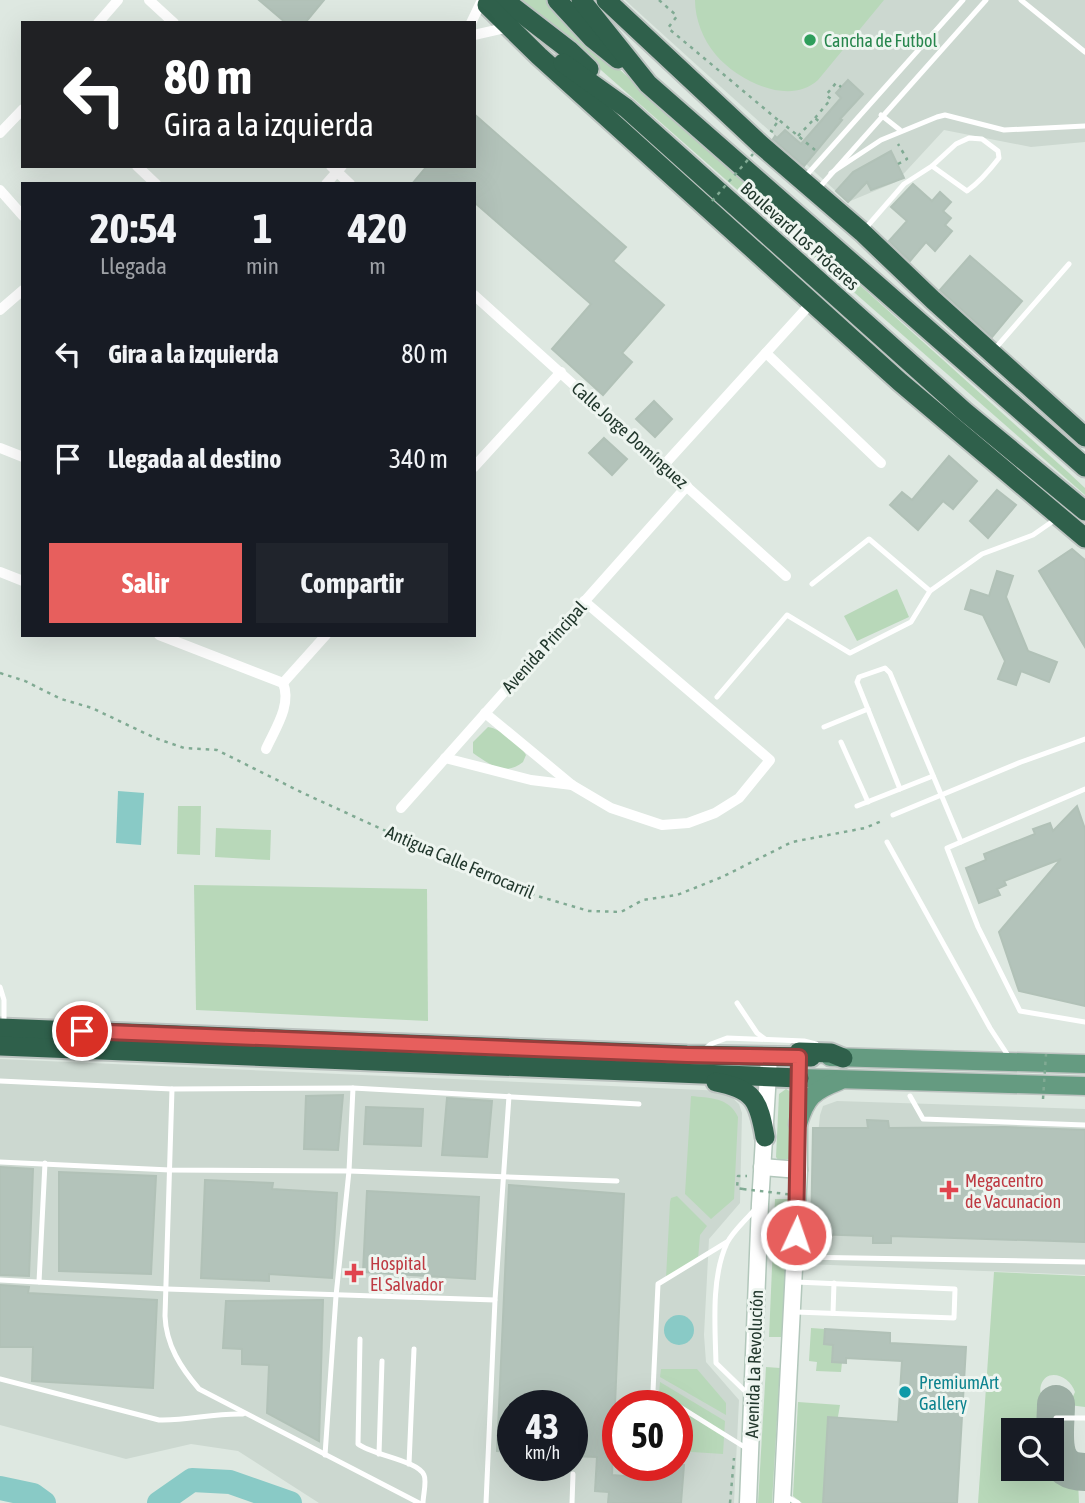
<!DOCTYPE html>
<html lang="es">
<meta charset="utf-8">
<style>
:root{--surface:#171b24;--page:#20242c;--text:#f1f3f6;--muted:#9ea1a6;--accent:#e75f5d}
body{margin:0;font-family:"Asap Condensed",sans-serif;background:var(--page);color:var(--text);height:100vh;display:flex;flex-direction:column;font-size:26px;white-space:nowrap}
*{box-sizing:border-box;margin:0}
p{font-size:23px;color:var(--muted)}
.icon{flex:none;width:38px;height:38px;fill:none;stroke:currentColor;stroke-width:2;stroke-linecap:round;stroke-linejoin:round}
.map{position:relative;flex:1;overflow:hidden}
.side{position:absolute;left:21px;top:182px;width:455px;height:455px;display:flex;flex-direction:column;background:var(--surface);border-radius:0px;box-shadow:0 7px 28px #0002}
.side>*{flex:none}
.hud{position:absolute;left:21px;top:21px;width:455px;height:147px;border-radius:0px;box-shadow:0 7px 28px #0002;background:#202124;color:#fff;overflow:hidden}
.tools{position:absolute;left:1001px;top:1418px;display:grid;gap:14px}
.tools a{display:grid;place-items:center;width:63px;height:63px;border-radius:0px;background:var(--surface);box-shadow:0 7px 28px #0002;font-size:35px}
.speed{position:absolute;left:497px;top:1390px;display:flex;gap:14px;font-size:35px;font-weight:700;text-align:center}
.speed>*{display:grid;place-content:center;width:91px;height:91px;border-radius:50%;background:var(--surface);box-shadow:0 7px 28px #0002;line-height:1}
.speed small{font-size:18px;font-weight:400}
.speed .limit{border:10px solid #d22;background:#fff;color:#111}
.pin{position:absolute;display:grid;place-items:center;width:60px;height:60px;color:#fff;margin:-30px;border:4px solid #fff;border-radius:50%;box-shadow:0 2px 7px #0007}
.me{position:absolute;width:77px;margin:-38px;rotate:3deg;stroke-linejoin:round;filter:drop-shadow(0 0 5px #0008)}
.turn{display:flex;align-items:center;gap:24px;height:147px;padding:0 28px;font-size:32px}
.turn .icon{width:91px;height:91px;stroke-width:2.5}
.turn b{display:block;font-size:49px;line-height:60px}
.eta{display:flex;justify-content:space-evenly;align-items:center;height:119px;text-align:center}
.eta b{font-size:42px;font-weight:700;line-height:49px}
.primary-button{display:flex;gap:14px;margin-top:auto;padding:14px 28px}
.primary-button a{flex:1;height:80px;border-radius:0px;background:var(--accent);color:#fff;font-size:28px;font-weight:700;line-height:80px;text-align:center}
.primary-button a+a{background:var(--page);color:var(--text)}
ul{padding:0;list-style:none}
li{display:flex;align-items:center;gap:21px;height:105px;padding:0 28px}
li div{flex:1}
li b{display:block;font-size:26px}
li em{font-style:normal}
.map>svg:first-child{display:block}
.built{fill:#ccd8d0;fill-rule:evenodd}
.green{fill:#b8d8b9}
.water{fill:#89cac6}
.lines{fill:none;stroke-linecap:round;stroke-linejoin:round}
.river{stroke:#89cac6;stroke-width:24}
.taxiway{stroke:#9caea4;stroke-width:38}
.building{fill:#b3c3ba;stroke:#b1c1b7;stroke-width:2}
.secondary-casing{stroke:#b2c7bb;stroke-width:19}
.primary-casing{stroke:#bcc3c0;stroke-width:21}
.highway-casing{stroke:#bcc3c0;stroke-width:23}
.path{stroke:#80aa93;stroke-width:2.5;stroke-dasharray:3.5 5;stroke-linecap:butt}
.lane{stroke:#fff;stroke-width:5}
.street{stroke:#fff;stroke-width:10}
.secondary{stroke:#fff;stroke-width:16}
.primary{stroke:#659b81;stroke-width:18}
.highway{stroke:#2f604b;stroke-width:19}
.path-bridge{stroke:#80aa93;stroke-width:2.5;stroke-dasharray:3.5 5;stroke-linecap:butt}
.route-casing{stroke:#963e3c;stroke-width:18}
.route{stroke:#e75f5d;stroke-width:12}
.leisure-dot{fill:#2e9e5b;stroke:#eef5f0;stroke-width:2.5}
.health-dot{fill:#e0444e;stroke:#eef5f0;stroke-width:2.5}
.culture-dot{fill:#0f9aa8;stroke:#eef5f0;stroke-width:2.5}
.labels{text-anchor:middle;dominant-baseline:central;stroke-width:6;stroke-linejoin:round;paint-order:stroke}
.leisure-label{font-size:18px;fill:#27864d;stroke:#eef5f0;text-anchor:start}
.street-label{font-size:18px;fill:#21372c;stroke:#eef5f0}
.health-label{font-size:18px;fill:#be3a42;stroke:#eef5f0;text-anchor:start}
.culture-label{font-size:18px;fill:#0d838f;stroke:#eef5f0;text-anchor:start}
</style>
<div class="map">
<svg width="1085" height="1503" viewBox="0 0 1085 1503">
<rect width="100%" height="100%" fill="#dee8e1"/>
<g class="built">
<path d="M 625,0 L 1085,0 L 1085,142 L 1031,147 L 944,130 L 896,182 L 848,202 Z"/>
<path d="M 0,1059 L 725,1091 L 739,1104 L 742,1113 L 740,1203 L 709,1239 L 704,1335 L 706,1362 L 739,1400 L 734,1503 L 319,1503 L 238,1451 L 191,1444 L 126,1459 L 0,1425 ZM 513,1405 L 572,1405 L 572,1465 L 513,1465 ZM 618,1405 L 677,1405 L 677,1465 L 618,1465 Z"/>
<path d="M 837,1101 L 1085,1109 L 1085,1275 L 805,1264 L 820,1115 L 823,1106 Z"/>
</g>
<g class="green">
<path d="M 512,0 L 550,0 L 589,42 L 1069,473 L 1085,488 L 1085,495 L 585,56 Z"/>
<path d="M 695,0 L 884,0 L 818,80 C 789,107 737,80 716,55 C 703,40 695,19 695,0 Z"/>
<path d="M 897,589 L 909,617 L 857,641 L 844,616 Z"/>
<path d="M 488,727 C 501,729 519,743 526,755 L 523,762 C 505,777 489,764 473,753 L 473,742 Z"/>
<path d="M 178,806 L 201,806 L 200,855 L 177,854 Z"/>
<path d="M 216,828 L 271,830 L 270,860 L 215,857 Z"/>
<path d="M 194,885 L 427,889 L 428,1021 L 196,1010 Z"/>
<path d="M 786,1089 L 793,1093 L 789,1159 L 779,1161 L 776,1157 L 779,1094 Z"/>
<path d="M 691,1096 C 709,1098 729,1097 738,1117 L 734,1199 L 711,1219 L 685,1194 Z"/>
<path d="M 677,1196 L 707,1226 L 700,1235 L 698,1259 L 666,1278 L 670,1202 L 671,1198 Z"/>
<path d="M 775,1199 L 789,1199 L 782,1337 L 769,1337 Z"/>
<path d="M 994,1272 L 1085,1276 L 1085,1407 L 1069,1405 L 1075,1392 C 1070,1376 1047,1367 1041,1385 C 1038,1395 1045,1399 1048,1407 C 1051,1412 1048,1424 1047,1430 L 1013,1430 L 1013,1468 L 1051,1468 L 1070,1481 L 1078,1481 L 1079,1503 L 978,1503 Z"/>
<path d="M 811,1328 L 825,1329 L 824,1344 L 833,1345 L 832,1361 L 842,1362 L 841,1372 L 816,1371 L 817,1362 L 809,1361 Z"/>
<path d="M 766,1367 L 780,1368 L 772,1503 L 758,1503 Z"/>
<path d="M 661,1369 L 697,1369 L 726,1403 L 726,1415 L 660,1377 Z"/>
<path d="M 660,1382 L 725,1421 L 723,1454 L 677,1451 L 677,1405 L 658,1405 Z"/>
<path d="M 798,1402 L 840,1405 L 823,1503 L 802,1503 L 793,1496 Z"/>
</g>
<g class="water">
<path d="M 118,791 L 144,793 L 141,845 L 116,843 Z"/>
<circle cx="679" cy="1330" r="15"/>
</g>
<g class="lines">
<g class="river">
<path d="M 0,1488 L 33,1495 L 44,1503"/>
<path d="M 159,1503 L 192,1480 L 230,1482 L 290,1503"/>
</g>
<path class="taxiway" d="M 1056,1404 C 1056,1432 1046,1472 1085,1472"/>
</g>
<g class="building">
<path d="M 259,0 L 324,0 L 305,23 L 286,23 Z"/>
<path d="M 848,80 L 863,94 L 840,119 L 842,120 L 804,166 L 773,139 L 775,136 L 777,138 L 785,130 L 801,144 L 841,98 L 836,93 Z"/>
<path d="M 474,114 L 626,247 L 613,261 L 664,305 L 622,353 L 632,362 L 603,395 L 552,349 L 591,304 L 474,202 L 474,184 L 412,184 L 427,166 L 474,166 Z"/>
<path d="M 891,151 L 904,178 L 871,190 L 867,182 L 848,202 L 836,191 L 853,172 Z"/>
<path d="M 913,184 L 932,201 L 940,192 L 951,202 L 943,211 L 951,218 L 945,225 L 952,231 L 935,251 L 926,242 L 910,261 L 889,241 L 907,221 L 891,207 Z"/>
<path d="M 970,256 L 1022,301 L 992,337 L 940,290 Z"/>
<path d="M 654,401 L 672,419 L 655,437 L 636,419 Z"/>
<path d="M 604,438 L 627,459 L 612,475 L 589,453 Z"/>
<path d="M 949,456 L 977,481 L 953,509 L 943,501 L 918,530 L 890,505 L 902,492 L 912,500 Z"/>
<path d="M 997,490 L 1016,505 L 988,538 L 970,521 Z"/>
<path d="M 1072,549 L 1085,560 L 1085,647 L 1039,571 Z"/>
<path d="M 997,571 L 1013,576 L 1006,597 L 1028,651 L 1057,662 L 1049,682 L 1021,671 L 1016,685 L 998,679 L 1005,661 L 983,615 L 965,609 L 971,590 L 989,596 Z"/>
<path d="M 1077,806 L 1085,829 L 1085,1006 L 1019,991 L 999,932 L 1061,859 L 1004,881 L 1006,885 L 997,889 L 1000,895 L 979,903 L 966,868 L 986,860 L 984,854 L 1035,834 L 1033,829 L 1050,823 L 1053,831 Z"/>
<path d="M 343,1095 L 338,1150 L 304,1149 L 306,1096 Z"/>
<path d="M 447,1098 L 492,1101 L 487,1157 L 442,1155 Z"/>
<path d="M 366,1107 L 423,1109 L 421,1146 L 364,1144 Z"/>
<path d="M 867,1120 L 888,1121 L 889,1128 L 1004,1127 L 1085,1130 L 1085,1242 L 891,1236 L 891,1243 L 873,1243 L 873,1236 L 811,1234 L 813,1128 L 868,1128 Z"/>
<path d="M 0,1167 L 33,1169 L 29,1276 L 0,1275 Z"/>
<path d="M 59,1172 L 156,1176 L 151,1274 L 59,1271 Z"/>
<path d="M 205,1180 L 273,1183 L 272,1189 L 337,1193 L 332,1278 L 269,1274 L 269,1281 L 201,1278 Z"/>
<path d="M 509,1185 L 624,1194 L 612,1475 L 648,1478 L 649,1465 L 684,1465 L 681,1503 L 608,1503 L 609,1492 L 595,1491 L 597,1457 L 572,1456 L 572,1405 L 513,1405 L 513,1452 L 497,1451 Z"/>
<path d="M 367,1191 L 479,1197 L 475,1279 L 363,1272 Z"/>
<path d="M 0,1285 L 29,1287 L 28,1293 L 157,1300 L 153,1388 L 32,1381 L 33,1347 L 0,1347 Z"/>
<path d="M 323,1300 L 319,1441 L 267,1413 L 269,1365 L 242,1364 L 242,1349 L 223,1348 L 226,1301 Z"/>
<path d="M 825,1329 L 890,1333 L 890,1343 L 966,1347 L 957,1503 L 823,1503 L 828,1417 L 898,1422 L 902,1361 L 846,1358 L 846,1363 L 832,1362 L 833,1345 L 824,1344 Z"/>
</g>
<g class="lines">
<g class="secondary-casing">
<g id="secondary">
<path d="M 762,1167 L 799,1170"/>
<path d="M 748,1503 L 760,1204 L 769,1057"/>
<path d="M 782,1503 L 799,1170 L 799,1068"/>
</g>
</g>
<g class="primary-casing">
<g id="primary">
<path d="M 830,1057 L 1085,1064"/>
<path d="M 799,1078 L 1085,1086"/>
<path d="M 798,1124 C 806,1097 813,1091 839,1081"/>
</g>
</g>
<g class="highway-casing">
<g id="highway">
<path d="M 504,0 L 569,50 L 589,69"/>
<path d="M 557,0 L 592,38 L 618,59"/>
<path d="M 581,0 L 648,84 L 1085,467"/>
<path d="M 606,0 L 761,145 L 862,232 L 933,300 L 1085,437"/>
<path d="M 487,5 L 539,56 L 900,382 L 1085,538"/>
<path d="M 563,63 L 626,108 L 964,411 L 1085,511"/>
<path d="M 0,1028 L 687,1055 L 811,1057"/>
<path d="M 0,1046 L 799,1078"/>
<path d="M 799,1052 L 831,1053 L 843,1058"/>
<path d="M 716,1082 C 754,1089 759,1101 765,1137"/>
</g>
</g>
<g class="path">
<path d="M 659,0 L 677,16 L 668,28 L 778,120"/>
<path d="M 815,118 L 831,99 L 826,95 L 836,83 L 841,87"/>
<path d="M 773,132 L 771,131 L 779,120 L 815,150"/>
<path d="M 798,136 L 815,118 L 820,122"/>
<path d="M 898,164 L 907,159 L 898,144"/>
<path d="M 0,673 L 25,681 L 61,699 L 92,708 L 155,738 L 184,748 L 217,750 L 303,793 L 510,888 L 589,911 L 621,912 L 643,900 L 677,895 L 722,877 L 792,842 L 865,828 L 884,820"/>
<path d="M 743,1189 L 737,1188 L 738,1176 L 747,1176"/>
<path d="M 730,1503 L 734,1458"/>
</g>
<g class="lane">
<path d="M 1021,0 L 1085,52"/>
<path d="M 881,115 L 900,130"/>
<path d="M 831,173 L 881,140 L 937,117 L 945,115 L 1004,130 L 1085,126"/>
<path d="M 804,178 L 963,0"/>
<path d="M 818,189 L 986,0"/>
<path d="M 864,230 L 904,184 L 932,166 L 956,144 L 969,138 L 982,139 L 998,151 L 999,158 C 989,171 980,182 967,191 L 932,166"/>
<path d="M 993,351 L 1069,264"/>
<path d="M 812,584 L 869,539 L 930,591 L 982,554 L 1033,535 L 1056,519"/>
<path d="M 717,697 L 787,615 L 850,653 L 911,622 L 930,591"/>
<path d="M 824,727 L 868,709"/>
<path d="M 841,742 L 868,802"/>
<path d="M 900,789 L 857,682 L 859,677 L 885,668 L 890,673 L 961,842"/>
<path d="M 1085,789 L 947,848 L 978,927 L 1020,1011 L 1085,1022"/>
<path d="M 857,806 L 933,776"/>
<path d="M 893,815 L 1021,762 L 1085,739"/>
<path d="M 887,842 L 990,1028 L 1009,1057"/>
<path d="M 0,987 L 4,1000 L 4,1025"/>
<path d="M 737,1003 L 757,1033 L 765,1039"/>
<path d="M 704,1050 L 711,1044 L 727,1038 L 804,1041 L 816,1044"/>
<path d="M 0,1081 L 172,1089 L 353,1088 L 639,1104"/>
<path d="M 172,1089 L 165,1316 C 166,1345 181,1368 199,1389 L 419,1503"/>
<path d="M 910,1096 L 923,1119 L 1085,1125"/>
<path d="M 0,1162 L 170,1170 L 349,1171 L 617,1181"/>
<path d="M 798,1257 L 1085,1262"/>
<path d="M 0,1280 L 167,1289 L 495,1300"/>
<path d="M 39,1282 L 45,1163"/>
<path d="M 796,1312 L 954,1318 L 955,1289 L 796,1282"/>
<path d="M 833,1313 L 834,1283"/>
<path d="M 360,1339 L 358,1444 C 372,1455 417,1460 424,1475 C 427,1481 423,1496 423,1503"/>
<path d="M 0,1379 L 159,1420 C 188,1421 212,1413 243,1414"/>
<path d="M 748,1394 L 716,1363 C 715,1326 711,1277 727,1243 C 733,1231 747,1219 755,1209"/>
<path d="M 677,1405 L 653,1391 L 658,1284 L 727,1242"/>
<path d="M 677,1405 L 746,1448"/>
<path d="M 1056,1418 L 1085,1418"/>
<path d="M 379,1454 L 382,1361"/>
<path d="M 325,1455 L 336,1296 L 349,1171 L 353,1088"/>
<path d="M 409,1464 L 414,1349"/>
<path d="M 785,1496 L 798,1503"/>
<path d="M 486,1503 L 495,1300 L 509,1096"/>
<path d="M 572,1503 L 573,1474"/>
</g>
<g class="street">
<path d="M 149,0 L 174,23"/>
<path d="M 98,23 L 118,0"/>
<path d="M 471,23 L 482,0"/>
<path d="M 474,35 L 510,27"/>
<path d="M 0,133 L 23,109"/>
<path d="M 137,166 L 156,184"/>
<path d="M 331,166 L 350,184"/>
<path d="M 326,184 L 342,166"/>
<path d="M 0,190 L 23,216"/>
<path d="M 474,295 L 786,576"/>
<path d="M 0,310 L 23,290"/>
<path d="M 766,353 L 881,463"/>
<path d="M 0,448 L 23,457"/>
<path d="M 664,465 L 813,301"/>
<path d="M 474,467 L 561,372"/>
<path d="M 0,572 L 23,581"/>
<path d="M 159,635 L 283,683"/>
<path d="M 283,683 L 326,635"/>
<path d="M 485,713 L 572,785 L 611,808 L 662,825 L 688,823 L 715,813 L 739,798 L 770,760 L 584,601"/>
<path d="M 266,749 C 275,729 292,705 283,683"/>
<path d="M 445,758 L 531,780 L 572,785"/>
<path d="M 401,808 L 687,486"/>
</g>
<use href="#secondary" class="secondary"/>
<use href="#primary" class="primary"/>
<use href="#highway" class="highway"/>
<g class="path-bridge">
<path d="M 712,201 L 753,154"/>
<path d="M 1043,1099 L 1046,1054"/>
<path d="M 743,1189 L 803,1196"/>
</g>
</g>
<g class="lines">
<g class="route-casing">
<path id="route" d="M 82,1031 L 687,1055 L 799,1057 L 796,1235"/>
</g>
<use href="#route" class="route"/>
</g>
<circle class="leisure-dot" cx="810" cy="40" r="7"/>
<g class="health-dot">
<path d="M945.5 1179.5h7v7h7v7h-7v7h-7v-7h-7v-7h7z"/>
<path d="M350.5 1262.5h7v7h7v7h-7v7h-7v-7h-7v-7h7z"/>
</g>
<circle class="culture-dot" cx="905" cy="1392" r="7"/>
<g class="labels">
<g class="leisure-label">
<text x="824" y="40">Cancha de Futbol</text>
</g>
<g class="street-label">
<text transform="translate(800 236) rotate(42)">Boulevard Los Próceres</text>
<text transform="translate(630 435) rotate(42)">Calle Jorge Domínguez</text>
<text transform="translate(544 647) rotate(-48)">Avenida Principal</text>
<text transform="translate(460 862) rotate(23)">Antigua Calle Ferrocarril</text>
<text transform="translate(754 1364) rotate(-88)">Avenida La Revolución</text>
</g>
<g class="health-label">
<text x="965" y="1180">Megacentro<tspan x="965" dy="21">de Vacunacion</tspan></text>
<text x="370" y="1263">Hospital<tspan x="370" dy="21">El Salvador</tspan></text>
</g>
<g class="culture-label">
<text x="919" y="1382">PremiumArt<tspan x="919" dy="21">Gallery</tspan></text>
</g>
</g>
</svg>
<div class="tools">
<a><svg class="icon" aria-label="search" viewBox="0 0 24 24"><circle cx="10" cy="10" r="6"/><path d="M15 15l6 6"/></svg></a>
</div>
<div class="speed"><div>43<small>km/h</small></div><div class="limit">50</div></div>
<div class="pin" style="left:82px;top:1031px;background:#d93025"><svg class="icon" aria-label="arrive" viewBox="0 0 24 24"><path d="M6 21V4h12l-3 4 3 4H6"/></svg></div>
<svg class="me" style="left:796px;top:1235px" viewBox="-20 -20 40 40"><circle r="17" fill="#e75f5d" stroke="#fff" stroke-width="3"/><path d="M0-11L8 9 0 5-8 9z" fill="#fff"/></svg>
<div class="hud">
<div class="turn"><svg class="icon" aria-label="left" viewBox="0 0 24 24"><path d="M17 20v-9H6M10 6l-5 5 5 5"/></svg><div><b>80 m</b>Gira a la izquierda</div></div>
</div>
<section class="side">
<div class="eta">
<div><b>20:54</b><p>Llegada</p></div>
<div><b>1</b><p>min</p></div>
<div><b>420</b><p>m</p></div>
</div>
<ul>
<li><svg class="icon" aria-label="left" viewBox="0 0 24 24"><path d="M17 20v-9H6M10 6l-5 5 5 5"/></svg><div><b>Gira a la izquierda</b></div><em>80 m</em></li>
<li><svg class="icon" aria-label="arrive" viewBox="0 0 24 24"><path d="M6 21V4h12l-3 4 3 4H6"/></svg><div><b>Llegada al destino</b></div><em>340 m</em></li>
</ul>
<div class="primary-button"><a>Salir</a><a>Compartir</a></div>
</section>
</div>
